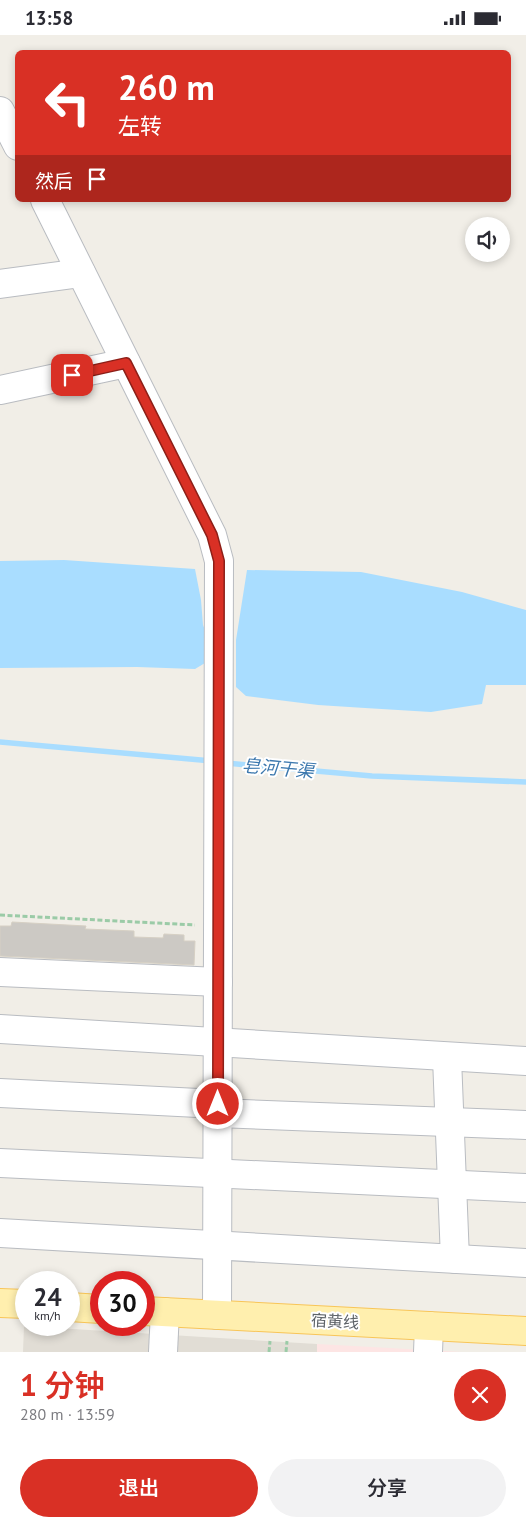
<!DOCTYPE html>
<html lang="zh">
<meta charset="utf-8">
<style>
:root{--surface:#fff;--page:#f2f2f3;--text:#2b2b33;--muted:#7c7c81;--accent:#d93025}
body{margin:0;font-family:"PT Sans","Noto Sans SC",sans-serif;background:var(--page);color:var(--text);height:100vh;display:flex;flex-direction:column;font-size:19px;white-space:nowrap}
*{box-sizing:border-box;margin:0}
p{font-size:16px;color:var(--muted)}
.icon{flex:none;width:28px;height:28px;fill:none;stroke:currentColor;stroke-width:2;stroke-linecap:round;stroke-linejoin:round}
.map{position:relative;height:1317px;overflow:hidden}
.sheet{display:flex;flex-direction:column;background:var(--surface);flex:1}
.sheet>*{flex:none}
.guide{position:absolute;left:15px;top:15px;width:496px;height:152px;border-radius:8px;box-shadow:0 2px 8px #0003;background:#d93025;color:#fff;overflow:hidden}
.tools{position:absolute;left:465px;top:182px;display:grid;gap:10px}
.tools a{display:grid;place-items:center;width:45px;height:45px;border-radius:50%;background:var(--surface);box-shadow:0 2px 8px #0003;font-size:25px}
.speed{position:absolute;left:15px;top:1236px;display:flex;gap:10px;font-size:25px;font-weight:700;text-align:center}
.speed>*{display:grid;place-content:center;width:65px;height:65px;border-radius:50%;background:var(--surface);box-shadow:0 2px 8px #0003;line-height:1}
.speed small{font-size:12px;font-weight:400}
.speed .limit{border:8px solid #d22;background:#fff;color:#111}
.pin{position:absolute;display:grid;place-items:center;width:42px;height:42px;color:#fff;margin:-21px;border-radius:10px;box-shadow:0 2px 8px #0006}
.me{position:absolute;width:55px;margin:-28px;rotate:0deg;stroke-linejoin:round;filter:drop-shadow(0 0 4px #0008)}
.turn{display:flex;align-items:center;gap:18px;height:105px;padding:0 20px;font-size:22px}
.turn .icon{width:65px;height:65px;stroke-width:2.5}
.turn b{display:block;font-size:35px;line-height:42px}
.then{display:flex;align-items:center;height:48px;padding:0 20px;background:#0003;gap:10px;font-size:19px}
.round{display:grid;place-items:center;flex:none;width:52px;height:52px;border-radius:26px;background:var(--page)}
.summary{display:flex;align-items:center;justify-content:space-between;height:85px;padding:0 20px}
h1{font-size:30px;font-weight:600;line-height:38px;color:var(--accent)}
.cta{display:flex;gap:10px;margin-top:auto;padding:10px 20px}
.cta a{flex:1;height:58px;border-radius:30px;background:var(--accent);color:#fff;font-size:20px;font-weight:600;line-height:58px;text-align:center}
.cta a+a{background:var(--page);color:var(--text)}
.status{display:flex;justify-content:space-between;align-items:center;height:35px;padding:0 25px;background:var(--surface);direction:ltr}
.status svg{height:14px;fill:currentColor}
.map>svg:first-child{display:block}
.education{fill:#e1ddd5}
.medical{fill:#fde5e4}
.water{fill:#a9ddff}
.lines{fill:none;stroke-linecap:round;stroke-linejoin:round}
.stream{stroke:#a9ddff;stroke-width:5.5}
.building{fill:#ccc9c4;stroke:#d6d0c4}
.minor-casing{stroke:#b9bcc1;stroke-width:30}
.major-casing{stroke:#f8c558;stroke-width:30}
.path{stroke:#9bcba7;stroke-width:3;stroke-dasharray:5 2.5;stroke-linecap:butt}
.minor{stroke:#fff;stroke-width:28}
.major{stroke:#ffefae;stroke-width:28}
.route-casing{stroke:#8d1f18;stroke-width:12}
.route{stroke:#d93025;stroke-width:9}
.labels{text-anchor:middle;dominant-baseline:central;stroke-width:4;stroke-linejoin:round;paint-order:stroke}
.street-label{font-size:16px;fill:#5e6368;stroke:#fff}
.water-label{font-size:18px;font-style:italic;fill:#3c78ae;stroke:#fff}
</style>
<div class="status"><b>13:58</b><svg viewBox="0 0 49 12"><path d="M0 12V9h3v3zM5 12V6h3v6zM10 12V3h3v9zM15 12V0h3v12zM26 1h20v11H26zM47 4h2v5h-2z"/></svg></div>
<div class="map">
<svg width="526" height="1317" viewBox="0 0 526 1317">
<rect width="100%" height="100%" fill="#f1eee7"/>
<path class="education" d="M 24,1291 L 317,1309 L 317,1317 L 23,1317 Z"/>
<path class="medical" d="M 317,1309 L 462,1317 L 317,1317 Z"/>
<g class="water">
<path d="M 64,525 L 195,534 L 201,565 L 203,590 L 209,606 L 205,628 L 195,634 L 137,632 L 0,633 L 0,526 Z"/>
<path d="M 247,535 L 361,537 L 462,557 L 526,575 L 526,650 L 486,650 L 482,669 L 431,677 L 365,673 L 318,670 L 246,661 L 236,652 L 236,605 Z"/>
</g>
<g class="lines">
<g class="stream">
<path d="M 0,707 L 212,726"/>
<path d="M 226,728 L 372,741 L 526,747"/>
</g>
</g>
<path class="building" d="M 12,887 L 86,891 L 85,894 L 134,896 L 134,902 L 163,903 L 164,899 L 184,900 L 184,906 L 195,906 L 194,930 L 0,921 L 0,891 L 11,891 Z"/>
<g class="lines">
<g class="minor-casing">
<g id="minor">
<path d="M 0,76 L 18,111"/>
<path d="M 45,165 L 212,500 L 219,526 L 217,1280"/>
<path d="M 0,249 L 81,238"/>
<path d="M 0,355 L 126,328"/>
<path d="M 0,937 L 218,947"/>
<path d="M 0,994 L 526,1026"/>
<path d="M 447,1023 L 455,1224"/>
<path d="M 0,1058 L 218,1069"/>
<path d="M 218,1078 L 526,1090"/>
<path d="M 0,1128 L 526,1153"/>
<path d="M 0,1198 L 526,1228"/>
<path d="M 163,1317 L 165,1277"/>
<path d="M 428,1317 L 429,1291"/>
</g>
</g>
<g class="major-casing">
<g id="major">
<path d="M 0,1268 L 26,1269"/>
<path d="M 69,1272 L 101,1274"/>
<path d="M 144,1276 L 526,1296"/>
</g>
</g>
<g class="path">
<path d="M 0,880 L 195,890"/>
<path d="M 269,1317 L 270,1306"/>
<path d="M 286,1317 L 287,1306"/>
</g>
<use href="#minor" class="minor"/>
<use href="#major" class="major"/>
</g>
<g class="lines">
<g class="route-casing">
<path id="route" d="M 72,340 L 126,328 L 212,500 L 219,526 L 218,1069"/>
</g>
<use href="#route" class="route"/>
</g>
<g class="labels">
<g class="street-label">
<text transform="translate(335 1286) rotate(3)">宿黄线</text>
</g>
<g class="water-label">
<text transform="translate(278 733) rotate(5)">皂河干渠</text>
</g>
</g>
</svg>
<div class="tools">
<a><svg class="icon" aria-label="sound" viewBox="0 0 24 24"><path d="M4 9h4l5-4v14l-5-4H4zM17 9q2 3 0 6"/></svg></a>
</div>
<div class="speed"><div>24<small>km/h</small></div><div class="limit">30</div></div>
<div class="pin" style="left:72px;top:340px;background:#d93025"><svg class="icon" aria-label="arrive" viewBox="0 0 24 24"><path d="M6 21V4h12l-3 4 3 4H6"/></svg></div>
<svg class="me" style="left:218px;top:1069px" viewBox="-20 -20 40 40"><circle r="17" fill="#d93025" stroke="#fff" stroke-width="3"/><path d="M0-11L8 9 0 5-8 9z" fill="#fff"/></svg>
<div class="guide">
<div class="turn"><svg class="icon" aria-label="left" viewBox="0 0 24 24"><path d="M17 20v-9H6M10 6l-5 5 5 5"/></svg><div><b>260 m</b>左转</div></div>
<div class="then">然后<svg class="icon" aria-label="arrive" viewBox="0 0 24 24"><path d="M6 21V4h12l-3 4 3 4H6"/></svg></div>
</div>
</div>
<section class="sheet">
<div class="summary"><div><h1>1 分钟</h1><p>280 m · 13:59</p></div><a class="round" style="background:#d93025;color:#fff"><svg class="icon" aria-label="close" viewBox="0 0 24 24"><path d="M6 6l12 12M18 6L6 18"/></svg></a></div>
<div class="cta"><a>退出</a><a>分享</a></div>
</section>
